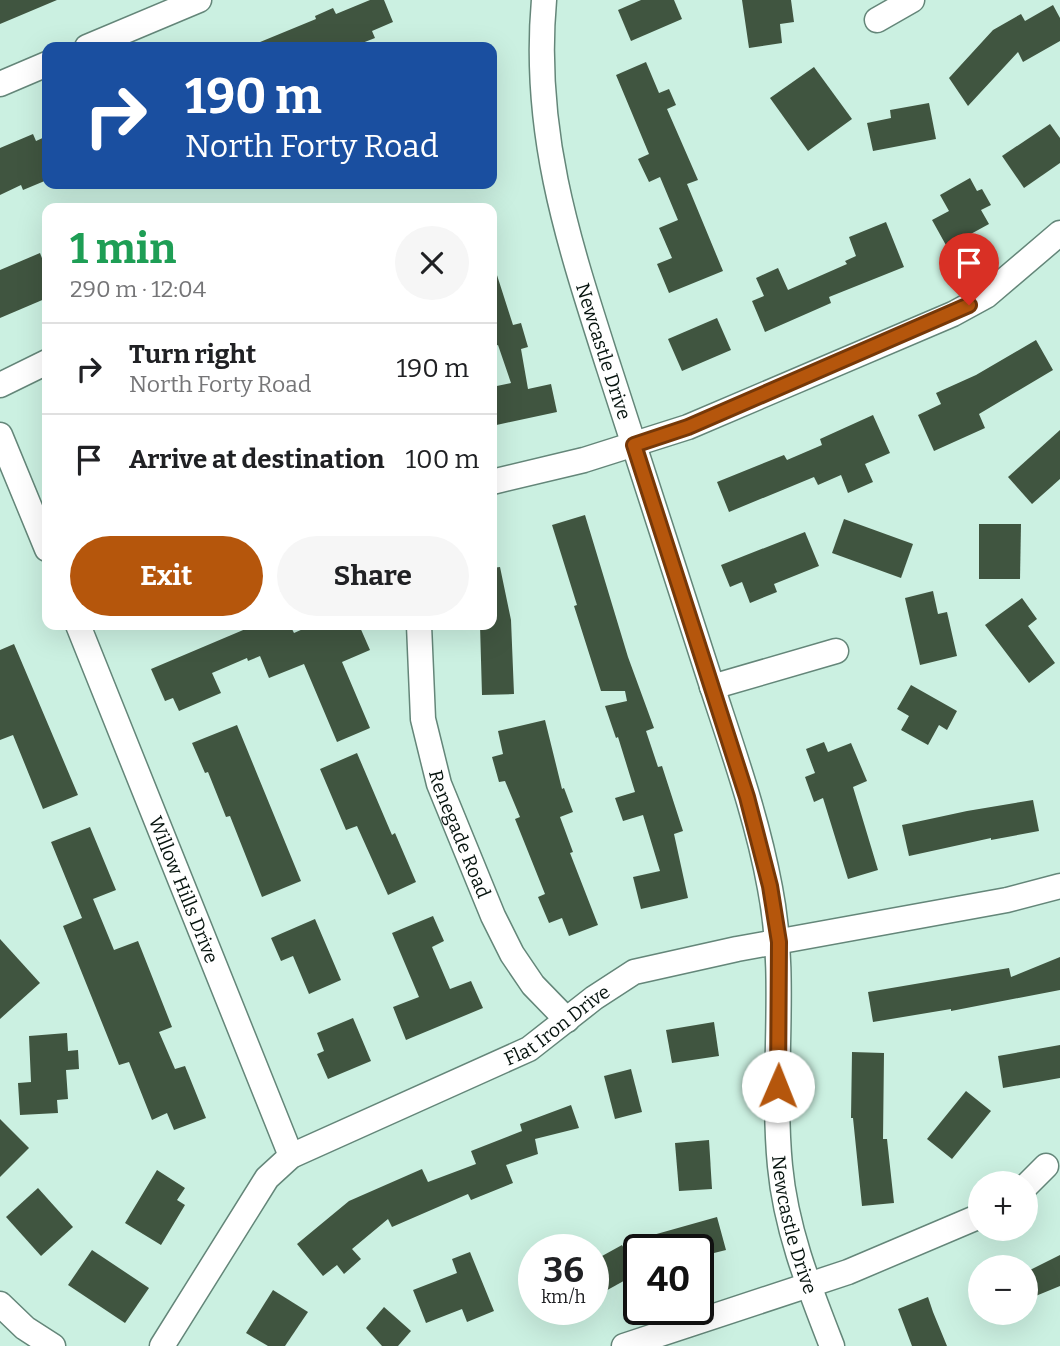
<!DOCTYPE html>
<meta charset="utf-8">
<style>
:root{--surface:#fff;--page:#f6f6f6;--text:#202124;--muted:#757577;--line:#e0e0e0;--accent:#b5560c}
body{margin:0;font-family:Bitter,serif;background:var(--page);color:var(--text);height:100vh;display:flex;flex-direction:column;font-size:26px;white-space:nowrap}
*{box-sizing:border-box;margin:0}
p{font-size:23px;color:var(--muted)}
.icon{flex:none;width:38px;height:38px;fill:none;stroke:currentColor;stroke-width:2;stroke-linecap:round;stroke-linejoin:round}
.map{position:relative;flex:1;overflow:hidden}
.side{position:absolute;left:42px;top:203px;width:455px;height:427px;display:flex;flex-direction:column;background:var(--surface);border-radius:14px;box-shadow:0 7px 28px #0002}
.side>*{flex:none}
.banner{position:absolute;left:42px;top:42px;width:455px;height:147px;border-radius:14px;box-shadow:0 7px 28px #0002;background:#1a4fa0;color:#fff;overflow:hidden}
.tools{position:absolute;left:968px;top:1171px;display:grid;gap:14px}
.tools a{display:grid;place-items:center;width:70px;height:70px;border-radius:50%;background:var(--surface);box-shadow:0 7px 28px #0002;font-size:35px}
.speed{position:absolute;left:518px;top:1234px;display:flex;gap:14px;font-size:35px;font-weight:700;text-align:center}
.speed>*{display:grid;place-content:center;width:91px;height:91px;border-radius:50%;background:var(--surface);box-shadow:0 7px 28px #0002;line-height:1}
.speed small{font-size:18px;font-weight:400}
.speed .limit{border:4px solid #111;border-radius:10px;background:#fff;color:#111}
.pin{position:absolute;display:grid;place-items:center;width:60px;height:60px;color:#fff;margin:-72px -30px;border-radius:50% 50% 50% 0;rotate:-45deg;box-shadow:0 0 7px #0007}
.pin .icon{rotate:45deg}
.me{position:absolute;width:77px;margin:-38px;rotate:1deg;stroke-linejoin:round;filter:drop-shadow(0 0 5px #0008)}
.turn{display:flex;align-items:center;gap:24px;height:147px;padding:0 28px;font-size:32px}
.turn .icon{width:91px;height:91px;stroke-width:2.5}
.turn b{display:block;font-size:49px;line-height:60px}
.round{display:grid;place-items:center;flex:none;width:74px;height:74px;border-radius:37px;background:var(--page)}
.head{display:flex;align-items:center;justify-content:space-between;height:119px;padding:0 28px}
h1{font-size:42px;font-weight:700;line-height:52px;color:#1e9e55}
.cta{display:flex;gap:14px;margin-top:auto;padding:14px 28px}
.cta a{flex:1;height:80px;border-radius:42px;background:var(--accent);color:#fff;font-size:28px;font-weight:700;line-height:80px;text-align:center}
.cta a+a{background:var(--page);color:var(--text)}
ul{padding:0;list-style:none}
li{display:flex;align-items:center;gap:21px;height:91px;padding:0 28px;border-top:2px solid var(--line)}
li div{flex:1}
li b{display:block;font-size:26px}
li em{font-style:normal}
.map>svg:first-child{display:block}
.building{fill:#405540}
.lines{fill:none;stroke-linecap:round;stroke-linejoin:round}
.minor-casing{stroke:#648679;stroke-width:27}
.minor{stroke:#fff;stroke-width:24}
.route-casing{stroke:#763808;stroke-width:18}
.route{stroke:#b5560c;stroke-width:12}
.labels{text-anchor:middle;dominant-baseline:central;stroke-width:7;stroke-linejoin:round;paint-order:stroke}
.street-label{font-size:19px;fill:#06130e;stroke:#d8fdee}
</style>
<div class="map">
<svg width="1060" height="1346" viewBox="0 0 1060 1346">
<rect width="100%" height="100%" fill="#cbf0e1"/>
<g class="building">
<path d="M 0,0 L 57,0 L 0,24 Z"/>
<path d="M 370,0 L 384,0 L 393,22 L 372,31 L 375,38 L 352,47 L 248,47 L 316,19 L 315,16 L 333,8 L 336,14 Z"/>
<path d="M 641,0 L 674,0 L 682,19 L 631,41 L 618,10 Z"/>
<path d="M 742,0 L 791,0 L 794,22 L 780,24 L 782,43 L 749,48 Z"/>
<path d="M 1053,5 L 1060,18 L 1060,41 L 1023,62 L 1018,52 L 968,106 L 949,78 L 993,30 L 1021,14 L 1025,21 Z"/>
<path d="M 646,62 L 659,93 L 669,89 L 676,105 L 667,109 L 698,180 L 687,184 L 723,271 L 669,293 L 657,264 L 672,258 L 659,228 L 678,220 L 660,177 L 649,182 L 638,159 L 649,154 L 616,75 Z"/>
<path d="M 814,67 L 852,119 L 808,151 L 770,98 Z"/>
<path d="M 929,103 L 936,139 L 873,151 L 867,123 L 891,118 L 890,110 Z"/>
<path d="M 1050,124 L 1060,138 L 1060,163 L 1024,188 L 1002,156 Z"/>
<path d="M 33,134 L 36,141 L 47,136 L 47,180 L 23,190 L 21,185 L 0,195 L 0,148 Z"/>
<path d="M 970,178 L 977,191 L 982,189 L 991,205 L 981,210 L 989,224 L 947,247 L 932,220 L 949,211 L 940,195 Z"/>
<path d="M 886,222 L 904,267 L 829,297 L 831,303 L 765,332 L 752,301 L 764,296 L 756,278 L 778,268 L 788,290 L 847,264 L 845,261 L 856,256 L 849,237 Z"/>
<path d="M 40,253 L 47,271 L 47,298 L 0,318 L 0,270 Z"/>
<path d="M 492,272 L 496,272 L 513,325 L 521,323 L 528,347 L 521,349 L 528,389 L 551,384 L 557,412 L 492,426 L 492,387 L 511,383 L 498,345 L 492,347 Z"/>
<path d="M 717,318 L 731,350 L 682,371 L 668,339 Z"/>
<path d="M 1036,340 L 1053,370 L 979,414 L 985,428 L 934,451 L 918,415 L 941,404 L 936,393 L 976,375 Z"/>
<path d="M 873,415 L 890,453 L 865,464 L 873,482 L 848,493 L 841,475 L 818,485 L 814,477 L 729,512 L 717,482 L 784,455 L 787,460 L 822,445 L 820,439 Z"/>
<path d="M 1060,430 L 1060,479 L 1032,504 L 1008,477 Z"/>
<path d="M 585,515 L 628,657 L 654,728 L 646,731 L 658,767 L 662,766 L 683,831 L 674,834 L 688,898 L 641,909 L 633,877 L 660,871 L 643,815 L 623,821 L 615,798 L 635,792 L 618,737 L 616,738 L 605,706 L 627,701 L 625,691 L 601,691 L 574,606 L 577,605 L 552,525 Z"/>
<path d="M 844,519 L 913,544 L 901,578 L 832,553 Z"/>
<path d="M 979,524 L 1021,524 L 1020,579 L 979,579 Z"/>
<path d="M 805,532 L 819,566 L 774,584 L 777,592 L 750,603 L 742,582 L 730,587 L 721,565 Z"/>
<path d="M 500,567 L 511,620 L 514,694 L 482,695 L 480,625 L 492,625 L 492,568 Z"/>
<path d="M 933,591 L 938,614 L 947,612 L 957,656 L 920,665 L 905,598 Z"/>
<path d="M 1022,598 L 1037,619 L 1028,626 L 1055,663 L 1029,683 L 985,625 Z"/>
<path d="M 255,625 L 290,625 L 294,633 L 312,625 L 359,625 L 370,650 L 342,662 L 370,728 L 337,742 L 304,664 L 269,678 L 260,656 L 248,661 L 247,658 L 212,673 L 221,693 L 179,711 L 173,698 L 165,701 L 151,669 Z"/>
<path d="M 14,644 L 78,795 L 43,809 L 13,735 L 0,740 L 0,650 Z"/>
<path d="M 911,685 L 957,711 L 947,730 L 939,725 L 928,745 L 901,730 L 909,716 L 897,709 Z"/>
<path d="M 545,720 L 562,789 L 564,788 L 573,812 L 560,817 L 573,852 L 570,853 L 598,925 L 569,936 L 562,918 L 549,923 L 538,897 L 545,894 L 515,819 L 520,817 L 505,781 L 499,782 L 492,757 L 503,754 L 498,731 Z"/>
<path d="M 237,725 L 301,881 L 262,897 L 230,816 L 226,817 L 208,772 L 205,773 L 192,743 Z"/>
<path d="M 824,742 L 828,752 L 851,743 L 867,781 L 853,787 L 878,870 L 848,879 L 823,798 L 814,802 L 805,777 L 815,773 L 806,749 Z"/>
<path d="M 357,753 L 392,835 L 395,833 L 416,882 L 388,895 L 357,826 L 346,830 L 320,769 Z"/>
<path d="M 1033,800 L 1039,831 L 991,840 L 991,838 L 909,856 L 902,825 L 967,811 Z"/>
<path d="M 90,827 L 116,890 L 93,899 L 114,950 L 138,941 L 172,1027 L 159,1032 L 175,1069 L 185,1066 L 206,1118 L 174,1130 L 167,1113 L 152,1120 L 129,1062 L 119,1065 L 63,926 L 82,918 L 51,842 Z"/>
<path d="M 433,916 L 444,941 L 432,947 L 450,989 L 471,981 L 483,1008 L 406,1040 L 393,1007 L 419,997 L 392,933 Z"/>
<path d="M 315,919 L 341,980 L 309,994 L 293,956 L 281,961 L 271,938 Z"/>
<path d="M 0,939 L 40,983 L 0,1019 Z"/>
<path d="M 1060,957 L 1060,990 L 951,1011 L 951,1009 L 873,1022 L 868,992 L 1009,968 L 1011,977 Z"/>
<path d="M 353,1018 L 371,1061 L 328,1079 L 317,1054 L 324,1051 L 317,1033 Z"/>
<path d="M 714,1022 L 719,1056 L 672,1063 L 666,1030 Z"/>
<path d="M 67,1033 L 68,1051 L 78,1050 L 79,1069 L 66,1070 L 68,1099 L 57,1100 L 58,1113 L 20,1115 L 18,1083 L 31,1082 L 29,1036 Z"/>
<path d="M 1060,1045 L 1060,1078 L 1003,1088 L 998,1056 Z"/>
<path d="M 852,1052 L 884,1053 L 883,1139 L 887,1139 L 894,1203 L 862,1206 L 853,1118 L 851,1118 Z"/>
<path d="M 631,1069 L 642,1112 L 615,1119 L 604,1076 Z"/>
<path d="M 966,1091 L 991,1111 L 952,1159 L 927,1139 Z"/>
<path d="M 571,1105 L 579,1128 L 535,1139 L 538,1154 L 506,1165 L 513,1183 L 471,1200 L 468,1194 L 392,1227 L 388,1219 L 352,1249 L 361,1259 L 344,1274 L 337,1265 L 323,1276 L 297,1244 L 349,1201 L 422,1169 L 428,1182 L 476,1164 L 471,1151 L 522,1131 L 520,1124 Z"/>
<path d="M 0,1119 L 29,1148 L 0,1177 Z"/>
<path d="M 709,1140 L 712,1189 L 679,1191 L 675,1143 Z"/>
<path d="M 157,1170 L 185,1188 L 177,1200 L 185,1205 L 161,1245 L 125,1223 Z"/>
<path d="M 38,1188 L 73,1227 L 41,1256 L 6,1217 Z"/>
<path d="M 717,1217 L 726,1250 L 698,1257 L 698,1250 L 657,1250 L 653,1235 Z"/>
<path d="M 622,1245 L 638,1273 L 593,1298 L 593,1261 Z"/>
<path d="M 92,1250 L 149,1288 L 125,1323 L 68,1285 Z"/>
<path d="M 470,1252 L 494,1311 L 467,1322 L 462,1309 L 426,1323 L 413,1290 L 457,1273 L 452,1259 Z"/>
<path d="M 1060,1255 L 1060,1286 L 1026,1300 L 1026,1272 Z"/>
<path d="M 273,1290 L 308,1312 L 285,1346 L 268,1346 L 246,1333 Z"/>
<path d="M 928,1297 L 933,1312 L 947,1346 L 912,1346 L 898,1309 Z"/>
<path d="M 384,1307 L 411,1331 L 398,1346 L 382,1346 L 366,1328 Z"/>
</g>
<g class="lines">
<g class="minor-casing">
<g id="minor">
<path id="s1" d="M 544,0 C 532,134 569,243 609,368 C 643,472 676,576 710,680 C 732,748 757,817 770,888 C 788,980 771,1073 780,1166 C 786,1230 809,1287 832,1346"/>
<path d="M 877,20 L 912,0"/>
<path d="M 87,47 L 199,0"/>
<path d="M 0,84 L 47,64"/>
<path d="M 0,385 L 47,362"/>
<path d="M 0,435 L 47,549"/>
<path d="M 492,482 L 584,460 L 688,427 L 953,314 L 986,296 L 1060,233"/>
<path id="s2" d="M 78,625 L 291,1156"/>
<path id="s3" d="M 419,625 L 423,719 L 439,784 L 493,916 L 512,954 L 533,985 L 567,1020"/>
<path d="M 712,687 L 836,651"/>
<path d="M 1026,1186 L 1046,1166"/>
<path d="M 0,1304 L 25,1328 L 53,1346"/>
<path id="s4" d="M 162,1346 L 267,1178 L 291,1156 L 529,1049 L 594,998 L 634,972 L 737,949 L 1007,900 L 1060,886"/>
<path d="M 624,1346 L 848,1272 L 980,1216"/>
</g>
</g>
<use href="#minor" class="minor"/>
</g>
<g class="lines">
<g class="route-casing">
<path id="route" d="M 778,1086 L 779,942 L 770,886 L 747,797 L 634,445 L 688,427 L 969,305"/>
</g>
<use href="#route" class="route"/>
</g>
<g class="labels">
<g class="street-label">
<text stroke="none"><textPath href="#s1" startOffset="359">Newcastle Drive</textPath></text>
<text stroke="none"><textPath href="#s3" startOffset="215">Renegade Road</textPath></text>
<text stroke="none"><textPath href="#s2" startOffset="285">Willow Hills Drive</textPath></text>
<text stroke="none"><textPath href="#s4" startOffset="528">Flat Iron Drive</textPath></text>
<text stroke="none"><textPath href="#s1" startOffset="1260">Newcastle Drive</textPath></text>
</g>
</g>
</svg>
<div class="tools">
<a>+</a>
<a>−</a>
</div>
<div class="speed"><div>36<small>km/h</small></div><div class="limit">40</div></div>
<div class="pin" style="left:969px;top:305px;background:#d93025"><svg class="icon" aria-label="arrive" viewBox="0 0 24 24"><path d="M6 21V4h12l-3 4 3 4H6"/></svg></div>
<svg class="me" style="left:778px;top:1086px" viewBox="-20 -20 40 40"><circle r="19" fill="#fff"/><path d="M0-13L10 11 0 6-10 11z" fill="#b5560c"/></svg>
<div class="banner">
<div class="turn"><svg class="icon" aria-label="right" viewBox="0 0 24 24"><path d="M7 20v-9h11M14 6l5 5-5 5"/></svg><div><b>190 m</b>North Forty Road</div></div>
</div>
<section class="side">
<div class="head"><div><h1>1 min</h1><p>290 m · 12:04</p></div><a class="round"><svg class="icon" aria-label="close" viewBox="0 0 24 24"><path d="M6 6l12 12M18 6L6 18"/></svg></a></div>
<ul>
<li><svg class="icon" aria-label="right" viewBox="0 0 24 24"><path d="M7 20v-9h11M14 6l5 5-5 5"/></svg><div><b>Turn right</b><p>North Forty Road</p></div><em>190 m</em></li>
<li><svg class="icon" aria-label="arrive" viewBox="0 0 24 24"><path d="M6 21V4h12l-3 4 3 4H6"/></svg><div><b>Arrive at destination</b></div><em>100 m</em></li>
</ul>
<div class="cta"><a>Exit</a><a>Share</a></div>
</section>
</div>
